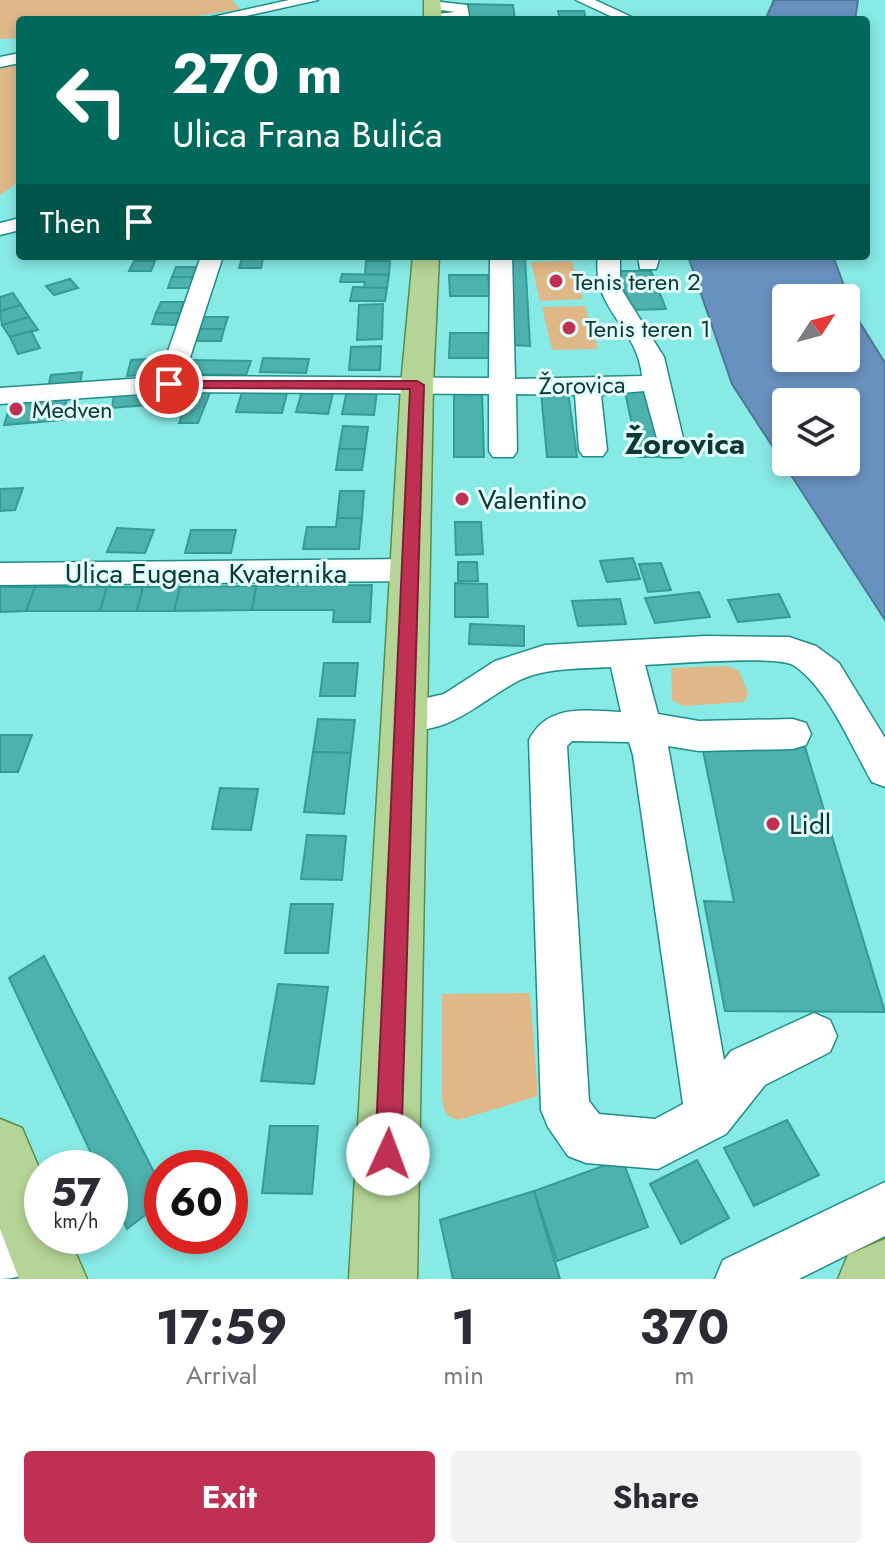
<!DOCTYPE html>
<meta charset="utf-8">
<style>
:root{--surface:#fff;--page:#f2f2f3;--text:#2b2b33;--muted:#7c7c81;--accent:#c03053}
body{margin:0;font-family:Jost,sans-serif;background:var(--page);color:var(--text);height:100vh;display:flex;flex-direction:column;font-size:30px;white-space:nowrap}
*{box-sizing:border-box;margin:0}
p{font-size:26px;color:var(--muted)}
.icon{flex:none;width:44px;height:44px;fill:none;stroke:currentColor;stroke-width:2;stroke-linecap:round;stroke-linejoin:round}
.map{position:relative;height:1279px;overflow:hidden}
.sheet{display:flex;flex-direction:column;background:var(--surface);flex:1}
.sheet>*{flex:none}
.guide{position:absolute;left:16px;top:16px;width:854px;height:244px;border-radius:8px;box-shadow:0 4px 12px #0003;background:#00695c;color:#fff;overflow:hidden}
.needle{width:52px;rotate:54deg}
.tools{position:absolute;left:772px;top:284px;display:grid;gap:16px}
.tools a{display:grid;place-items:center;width:88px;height:88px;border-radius:8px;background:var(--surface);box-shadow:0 4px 12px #0003;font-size:40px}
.speed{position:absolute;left:24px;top:1150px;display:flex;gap:16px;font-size:40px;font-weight:700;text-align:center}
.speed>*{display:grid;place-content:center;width:104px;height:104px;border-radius:50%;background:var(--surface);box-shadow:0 4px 12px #0003;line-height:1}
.speed small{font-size:20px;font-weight:400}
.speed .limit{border:12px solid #d22;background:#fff;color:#111}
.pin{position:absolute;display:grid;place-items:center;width:68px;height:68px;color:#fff;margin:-34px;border:4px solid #fff;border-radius:50%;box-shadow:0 2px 8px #0007}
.me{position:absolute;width:88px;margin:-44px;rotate:2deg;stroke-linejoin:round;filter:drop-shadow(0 0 6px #0008)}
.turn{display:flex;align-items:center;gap:28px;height:168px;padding:0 24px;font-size:36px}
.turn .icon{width:104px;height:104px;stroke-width:2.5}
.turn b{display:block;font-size:56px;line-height:68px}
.then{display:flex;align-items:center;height:76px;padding:0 24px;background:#0003;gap:16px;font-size:30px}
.eta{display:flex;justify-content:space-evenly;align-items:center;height:136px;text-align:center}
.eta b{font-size:48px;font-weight:700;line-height:56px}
.primary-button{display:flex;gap:16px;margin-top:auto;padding:16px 24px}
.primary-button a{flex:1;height:92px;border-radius:8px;background:var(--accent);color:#fff;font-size:32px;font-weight:700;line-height:92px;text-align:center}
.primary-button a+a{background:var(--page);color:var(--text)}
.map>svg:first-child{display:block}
.green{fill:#e0b887}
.water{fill:#6891bf;stroke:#4c7696;stroke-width:2;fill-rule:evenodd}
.building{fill:#4db1ad;stroke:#339b97;stroke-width:2}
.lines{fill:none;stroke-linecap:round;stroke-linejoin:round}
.minor-casing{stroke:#1e8c89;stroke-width:3}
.major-casing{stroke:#5a8c47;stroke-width:3}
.minor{fill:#fff;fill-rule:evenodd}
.major{fill:#b5d596;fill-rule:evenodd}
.route{fill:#c03053;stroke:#7d1f36;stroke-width:2}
.poi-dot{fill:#c03053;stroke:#e3fdfc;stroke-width:3}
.labels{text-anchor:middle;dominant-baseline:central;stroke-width:6;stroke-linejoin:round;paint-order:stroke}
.far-poi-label{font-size:24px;fill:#0c3836;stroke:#e3fdfc;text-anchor:start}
.far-street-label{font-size:24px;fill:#0c3836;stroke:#e3fdfc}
.poi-label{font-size:28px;fill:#0c3836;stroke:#e3fdfc;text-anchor:start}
.street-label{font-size:28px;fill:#0c3836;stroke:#e3fdfc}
.neighbourhood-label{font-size:30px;font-weight:bold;fill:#0c3836;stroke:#e3fdfc}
</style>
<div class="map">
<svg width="885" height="1279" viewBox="0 0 885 1279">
<rect width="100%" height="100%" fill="#88eae5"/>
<g class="green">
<path d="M 0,0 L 232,0 L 240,9 L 172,20 L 20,20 L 20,38 L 0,39 Z"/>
<path d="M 20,61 L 20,181 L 0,195 L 0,65 Z"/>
<path d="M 572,261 L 583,299 L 540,301 L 531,262 Z"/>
<path d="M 585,306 L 598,349 L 552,350 L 542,307 Z"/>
<path d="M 727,666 L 739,671 L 748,693 L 744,702 L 683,706 L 672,700 L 671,668 Z"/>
<path d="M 530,993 L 538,1096 L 458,1120 C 445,1116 444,1111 442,1099 L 442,994 Z"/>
</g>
<g class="water">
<path d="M 774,0 L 858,0 L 855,20 L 765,20 Z"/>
<path d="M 688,256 L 833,256 L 854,313 L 885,363 L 885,620 L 732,384 ZM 786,298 L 846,298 L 846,358 L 786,358 ZM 786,402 L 846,402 L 846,462 L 786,462 Z"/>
</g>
<g class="building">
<path d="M 468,4 L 513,5 L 515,19 L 468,18 Z"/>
<path d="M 558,11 L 584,11 L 586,19 L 560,19 Z"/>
<path d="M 509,256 L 525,256 L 530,346 L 512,345 Z"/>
<path d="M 242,258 L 263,258 L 261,268 L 239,268 Z"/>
<path d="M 134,261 L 155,261 L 151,271 L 129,271 Z"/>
<path d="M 366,261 L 390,261 L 389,275 L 365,274 Z"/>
<path d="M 176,267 L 198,267 L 195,277 L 172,277 Z"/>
<path d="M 617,271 L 651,271 L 666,309 L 631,310 Z"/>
<path d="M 342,274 L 389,275 L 387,288 L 364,288 L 365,282 L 340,282 Z"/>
<path d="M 449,275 L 488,275 L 490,296 L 450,296 Z"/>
<path d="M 172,277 L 195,277 L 191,288 L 168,288 Z"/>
<path d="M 70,279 L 78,288 L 54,295 L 46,286 Z"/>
<path d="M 353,287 L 387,288 L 385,301 L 350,301 Z"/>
<path d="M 13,293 L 21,305 L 0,311 L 0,297 Z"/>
<path d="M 161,302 L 184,302 L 180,313 L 156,313 Z"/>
<path d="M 383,304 L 382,339 L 357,340 L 359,305 Z"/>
<path d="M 21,305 L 29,317 L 2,325 L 0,311 Z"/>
<path d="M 156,313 L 180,313 L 176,325 L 152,324 Z"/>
<path d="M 29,317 L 38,330 L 10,337 L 2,325 Z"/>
<path d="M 204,317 L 228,317 L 224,329 L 200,329 Z"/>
<path d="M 200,329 L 224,329 L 221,341 L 196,341 Z"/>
<path d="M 31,331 L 40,348 L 18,354 L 10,337 Z"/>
<path d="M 450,333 L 492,333 L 492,358 L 449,358 Z"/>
<path d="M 381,346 L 380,370 L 349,370 L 351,347 Z"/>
<path d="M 163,358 L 160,374 L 127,376 L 131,360 Z"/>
<path d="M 263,358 L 309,359 L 306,373 L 260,372 Z"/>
<path d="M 191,360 L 251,361 L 246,375 L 186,374 Z"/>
<path d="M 82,372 L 80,384 L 48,387 L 51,375 Z"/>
<path d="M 192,389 L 211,390 L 198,423 L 179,423 Z"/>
<path d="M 158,390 L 187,390 L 183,402 L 154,402 Z"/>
<path d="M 347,390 L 377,391 L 374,415 L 342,414 Z"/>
<path d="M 302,391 L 333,393 L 328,414 L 296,412 Z"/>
<path d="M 149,392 L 147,405 L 112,408 L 114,395 Z"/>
<path d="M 242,392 L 287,393 L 282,413 L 236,412 Z"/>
<path d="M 454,392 L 482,392 L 484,457 L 454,457 Z"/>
<path d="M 541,392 L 568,392 L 577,457 L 547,457 Z"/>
<path d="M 625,392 L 653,392 L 669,457 L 639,457 Z"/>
<path d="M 67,399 L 62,420 L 4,425 L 11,403 Z"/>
<path d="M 343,426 L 368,427 L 365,449 L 339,449 Z"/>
<path d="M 339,449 L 365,449 L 362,470 L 336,470 Z"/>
<path d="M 23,488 L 15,510 L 0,511 L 0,489 Z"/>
<path d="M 340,491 L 364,491 L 362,518 L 337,518 Z"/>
<path d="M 337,518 L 362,518 L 359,549 L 303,549 L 307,527 L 336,527 Z"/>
<path d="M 455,522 L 481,522 L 483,554 L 456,555 Z"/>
<path d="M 117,528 L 154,530 L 145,553 L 107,552 Z"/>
<path d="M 191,530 L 236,530 L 231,553 L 185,553 Z"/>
<path d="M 633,558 L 640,579 L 607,582 L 600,561 Z"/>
<path d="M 458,562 L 477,562 L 478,581 L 458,581 Z"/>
<path d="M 661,563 L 671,590 L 648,592 L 639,564 Z"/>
<path d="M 455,583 L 487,584 L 488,617 L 455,617 Z"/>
<path d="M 372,585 L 370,622 L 333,622 L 334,610 L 252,610 L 256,586 Z"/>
<path d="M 256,586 L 252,610 L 174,611 L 180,587 Z"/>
<path d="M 0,587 L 35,587 L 26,611 L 0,612 Z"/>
<path d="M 35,587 L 107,587 L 100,611 L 26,611 Z"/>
<path d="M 107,587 L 143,587 L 137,611 L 100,611 Z"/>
<path d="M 143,587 L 180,587 L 174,611 L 137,611 Z"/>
<path d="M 699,592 L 710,617 L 655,623 L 645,598 Z"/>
<path d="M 779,594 L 790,617 L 738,622 L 728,600 Z"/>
<path d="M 620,599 L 626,624 L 578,626 L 572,601 Z"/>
<path d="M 470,624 L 524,626 L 524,646 L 469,644 Z"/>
<path d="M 324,663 L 358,663 L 355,696 L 320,696 Z"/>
<path d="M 318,719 L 355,720 L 351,753 L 313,752 Z"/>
<path d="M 0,735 L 32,735 L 18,772 L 0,772 Z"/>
<path d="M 702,746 L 805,747 L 885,1012 L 725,1011 L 704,901 L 734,902 Z"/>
<path d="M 313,752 L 351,753 L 344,814 L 304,812 Z"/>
<path d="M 220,788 L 258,789 L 251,830 L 212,829 Z"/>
<path d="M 307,835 L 346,836 L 342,880 L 301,879 Z"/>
<path d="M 291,904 L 333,904 L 328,953 L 285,953 Z"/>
<path d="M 44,956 L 162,1188 L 162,1202 L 127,1229 L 110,1192 L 110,1168 L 98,1168 L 9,978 Z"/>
<path d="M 278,984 L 328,987 L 314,1084 L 261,1081 Z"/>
<path d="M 787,1120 L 819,1175 L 754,1206 L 724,1148 Z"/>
<path d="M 270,1126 L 318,1126 L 312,1194 L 262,1193 Z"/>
<path d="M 622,1159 L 648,1227 L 557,1261 L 534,1191 Z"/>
<path d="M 697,1160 L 729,1218 L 681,1244 L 650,1184 Z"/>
<path d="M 534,1191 L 560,1279 L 453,1279 L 440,1220 Z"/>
</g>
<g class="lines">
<g class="minor-casing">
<g id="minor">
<path d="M 289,0 L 318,0 L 228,20 L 199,20 Z"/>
<path d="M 576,0 L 595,0 L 638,20 L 619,20 Z"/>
<path d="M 432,1 L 467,5 L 469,16 L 463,20 L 427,20 L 428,15 L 455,12 L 427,8 L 425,5 Z"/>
<path d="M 20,53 L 20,63 L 0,67 L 0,57 Z"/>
<path d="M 20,218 L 20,230 L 0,235 L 0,223 Z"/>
<path d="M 201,256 L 223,256 L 184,376 L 489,378 L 490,256 L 512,256 L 515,379 L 642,376 C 638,327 591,310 598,256 L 620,256 L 620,287 L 664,357 L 686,451 L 682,457 L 662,457 L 644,391 L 601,395 L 607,450 L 603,456 L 583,456 L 579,450 L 575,395 L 516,394 L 517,451 L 513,457 L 493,457 L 489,451 L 489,394 L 169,392 L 0,404 L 0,388 L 159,377 Z"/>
<path d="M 638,256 L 660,256 L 656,269 L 640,269 Z"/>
<path d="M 411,559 L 422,562 L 427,570 L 422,578 L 411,581 L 0,585 L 0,563 Z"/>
<path d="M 705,636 L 789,637 L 816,646 L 839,663 L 885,738 L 885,787 L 872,782 C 852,748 827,686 793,665 C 776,655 671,664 645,665 L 658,714 L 699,721 L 793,719 L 806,723 L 811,734 L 806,745 L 793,749 L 699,751 L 668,746 L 724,1060 L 731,1051 L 814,1013 L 830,1020 L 837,1036 L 830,1052 L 765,1085 L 726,1134 L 658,1169 L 586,1163 L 568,1156 L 548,1127 L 541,1110 L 529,740 C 548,703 586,711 621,712 L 611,667 C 581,669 548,667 520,680 C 480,700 443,743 392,726 L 387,716 L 392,706 L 444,694 L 495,661 L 545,645 ZM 572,741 L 629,742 L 633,755 L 683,1104 L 655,1119 L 599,1114 L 589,1101 L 567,746 Z"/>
<path d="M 885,1182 L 885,1236 L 799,1279 L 715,1279 L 723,1260 Z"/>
<path d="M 36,1210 L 42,1212 L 42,1236 L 62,1236 C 52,1261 28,1279 0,1279 L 0,1228 Z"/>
</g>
</g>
<g class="major-casing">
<g id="major">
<path d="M 424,0 L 440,0 L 442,20 L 424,20 Z"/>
<path d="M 413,256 L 439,256 L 433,385 L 417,1279 L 349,1279 L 401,385 Z"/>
<path d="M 0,1119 L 22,1128 L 42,1175 L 42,1236 L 68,1236 L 87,1279 L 19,1279 L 0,1229 Z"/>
<path d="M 885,1239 L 885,1279 L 838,1279 L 848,1255 Z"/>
</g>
</g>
<use href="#minor" class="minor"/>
<use href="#major" class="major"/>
</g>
<path class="route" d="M 164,381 L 417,381 L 424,385 L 401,1154 L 398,1164 L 388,1167 L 378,1164 L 375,1154 L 410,389 L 169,388 L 164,387 Z"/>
<g class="poi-dot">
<circle cx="556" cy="281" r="8"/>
<circle cx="569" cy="328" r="8"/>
<circle cx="16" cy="409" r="8"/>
<circle cx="462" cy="499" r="8"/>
<circle cx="773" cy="824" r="8"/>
</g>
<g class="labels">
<g class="far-poi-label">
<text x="572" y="281">Tenis teren 2</text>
<text x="585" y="328">Tenis teren 1</text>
<text x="32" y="409">Medven</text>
</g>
<g class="far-street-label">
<text transform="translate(582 385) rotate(-1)">Žorovica</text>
</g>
<g class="poi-label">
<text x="478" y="499">Valentino</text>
<text x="789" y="824">Lidl</text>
</g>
<g class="street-label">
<text x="206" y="573">Ulica Eugena Kvaternika</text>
</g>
<g class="neighbourhood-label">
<text x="685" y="443">Žorovica</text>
</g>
</g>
</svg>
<div class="tools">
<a><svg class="needle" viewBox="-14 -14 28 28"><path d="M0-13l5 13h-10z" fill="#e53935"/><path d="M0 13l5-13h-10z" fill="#7c7c81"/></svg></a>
<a><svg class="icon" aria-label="layers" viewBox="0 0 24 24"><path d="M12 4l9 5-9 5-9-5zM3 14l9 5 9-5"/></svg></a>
</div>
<div class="speed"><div>57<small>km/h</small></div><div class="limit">60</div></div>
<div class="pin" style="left:169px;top:384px;background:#d93025"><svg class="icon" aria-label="arrive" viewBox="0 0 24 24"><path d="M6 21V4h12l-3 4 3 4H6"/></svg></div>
<svg class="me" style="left:388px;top:1154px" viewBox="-20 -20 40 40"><circle r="19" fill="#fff"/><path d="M0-13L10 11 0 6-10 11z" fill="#c03053"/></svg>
<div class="guide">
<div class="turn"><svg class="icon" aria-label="left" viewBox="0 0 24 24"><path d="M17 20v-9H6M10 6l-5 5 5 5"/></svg><div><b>270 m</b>Ulica Frana Bulića</div></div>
<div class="then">Then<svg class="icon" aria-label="arrive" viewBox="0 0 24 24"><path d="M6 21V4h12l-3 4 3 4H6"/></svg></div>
</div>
</div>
<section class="sheet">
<div class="eta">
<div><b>17:59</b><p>Arrival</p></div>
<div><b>1</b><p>min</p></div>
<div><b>370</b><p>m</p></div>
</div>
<div class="primary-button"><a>Exit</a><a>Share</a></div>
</section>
